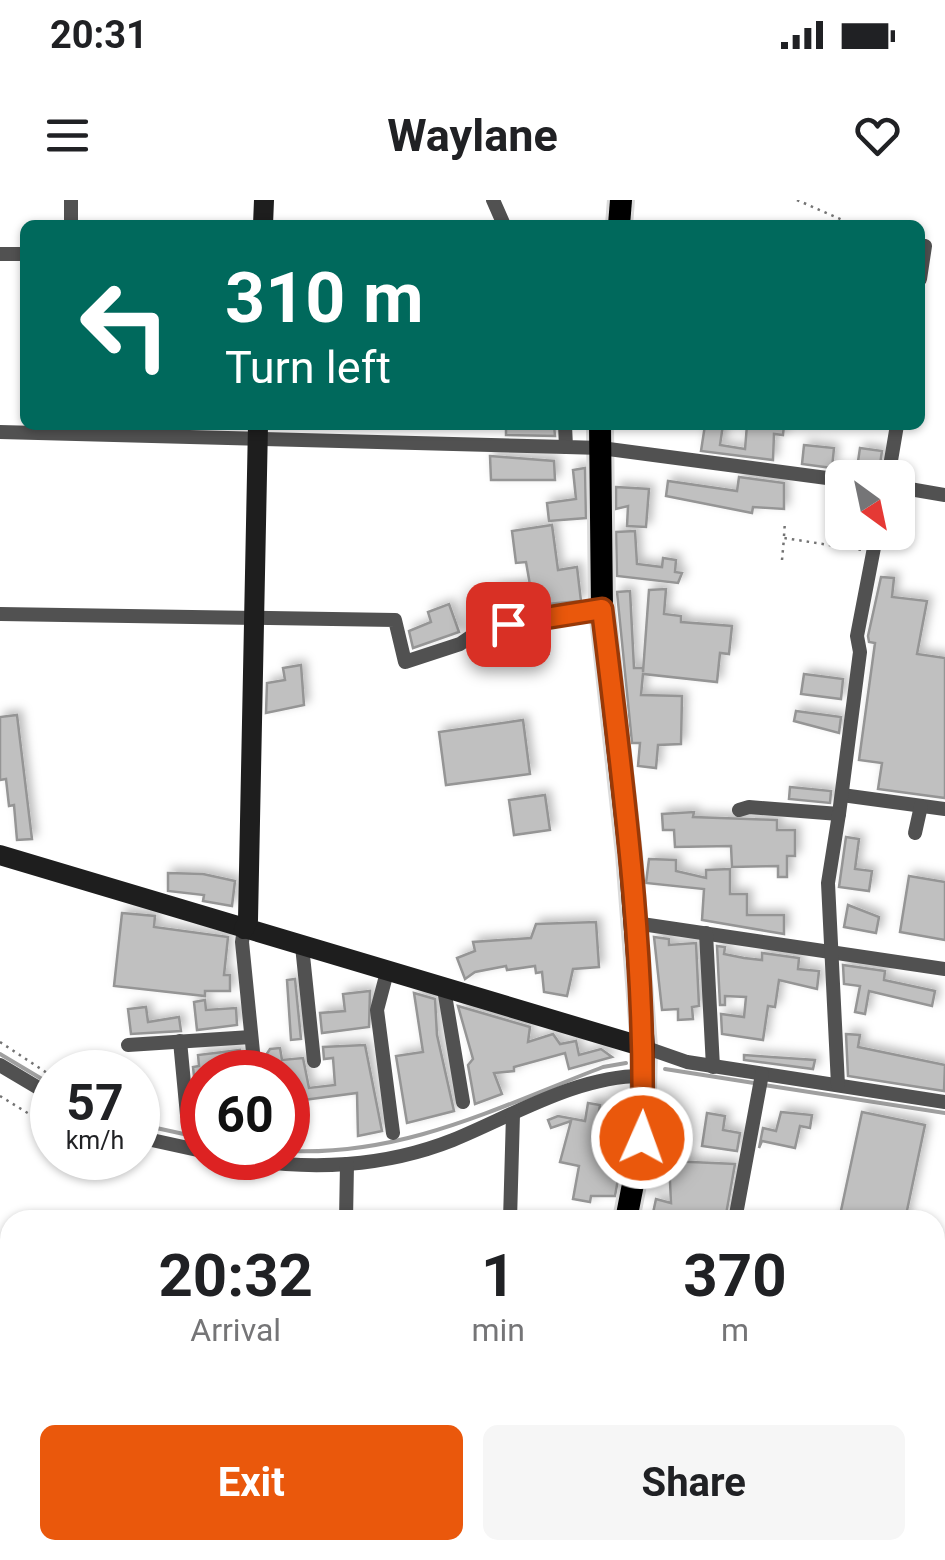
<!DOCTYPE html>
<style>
:root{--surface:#fff;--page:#f6f6f6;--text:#202124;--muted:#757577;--accent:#ea580c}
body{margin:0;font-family:Roboto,sans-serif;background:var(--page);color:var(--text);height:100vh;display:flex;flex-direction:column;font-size:38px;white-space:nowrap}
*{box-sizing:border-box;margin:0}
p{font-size:32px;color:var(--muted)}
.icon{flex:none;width:55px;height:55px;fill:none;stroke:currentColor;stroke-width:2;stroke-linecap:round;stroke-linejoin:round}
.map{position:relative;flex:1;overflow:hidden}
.panel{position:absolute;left:0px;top:1010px;width:945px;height:350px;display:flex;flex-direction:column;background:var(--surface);border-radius:30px 30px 0 0;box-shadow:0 2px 8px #0004}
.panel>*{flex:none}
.banner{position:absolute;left:20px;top:20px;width:905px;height:210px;border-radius:15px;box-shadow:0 2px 8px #0004;background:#00695c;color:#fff;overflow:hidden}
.needle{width:65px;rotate:147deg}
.fabs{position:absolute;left:825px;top:260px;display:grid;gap:20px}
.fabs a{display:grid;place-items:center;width:90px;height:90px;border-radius:15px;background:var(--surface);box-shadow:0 2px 8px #0004;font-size:50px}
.speed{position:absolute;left:30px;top:850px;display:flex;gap:20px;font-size:50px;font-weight:700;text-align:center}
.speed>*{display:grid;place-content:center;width:130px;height:130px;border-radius:50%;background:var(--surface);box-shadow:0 2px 8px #0004;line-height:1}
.speed small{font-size:25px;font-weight:400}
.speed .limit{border:15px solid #d22;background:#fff;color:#111}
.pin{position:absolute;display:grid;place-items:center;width:85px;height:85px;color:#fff;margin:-42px;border-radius:20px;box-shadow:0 5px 15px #0006}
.me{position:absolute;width:110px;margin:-55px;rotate:2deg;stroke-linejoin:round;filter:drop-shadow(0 0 8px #0008)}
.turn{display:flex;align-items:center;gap:35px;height:210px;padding:0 40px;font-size:45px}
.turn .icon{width:130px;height:130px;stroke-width:2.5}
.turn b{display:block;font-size:70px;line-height:85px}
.eta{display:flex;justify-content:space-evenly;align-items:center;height:170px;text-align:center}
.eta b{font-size:60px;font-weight:700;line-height:70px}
.action{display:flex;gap:20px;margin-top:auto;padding:20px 40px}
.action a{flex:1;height:115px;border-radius:15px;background:var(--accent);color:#fff;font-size:40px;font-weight:700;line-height:115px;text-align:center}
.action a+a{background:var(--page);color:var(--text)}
.status{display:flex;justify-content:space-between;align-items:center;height:70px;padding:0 50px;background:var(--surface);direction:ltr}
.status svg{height:28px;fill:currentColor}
header{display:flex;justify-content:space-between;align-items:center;height:130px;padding:0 40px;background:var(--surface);font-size:45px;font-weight:700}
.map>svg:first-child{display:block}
.water{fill:url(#water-ripples)}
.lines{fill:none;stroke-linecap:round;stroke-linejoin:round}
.stream{stroke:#9f9f9f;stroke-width:4}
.river{stroke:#9f9f9f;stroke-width:20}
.building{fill:#c0c0c0;stroke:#959595;stroke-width:2.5;filter:url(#shadow)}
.primary-casing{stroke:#dbdbdb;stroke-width:28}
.path{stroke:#737373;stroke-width:2.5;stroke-dasharray:2.5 5;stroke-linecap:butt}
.street{stroke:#515151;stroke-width:14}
.secondary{stroke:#1e1e1e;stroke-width:20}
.primary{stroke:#000;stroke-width:22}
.route-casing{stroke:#983908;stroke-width:25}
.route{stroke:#ea580c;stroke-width:18}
</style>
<div class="status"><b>20:31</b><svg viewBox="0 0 49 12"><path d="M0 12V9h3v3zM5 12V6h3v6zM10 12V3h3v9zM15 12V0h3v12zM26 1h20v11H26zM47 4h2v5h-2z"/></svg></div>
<header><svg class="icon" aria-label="menu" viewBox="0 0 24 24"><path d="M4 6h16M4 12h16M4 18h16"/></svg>Waylane<svg class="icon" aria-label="heart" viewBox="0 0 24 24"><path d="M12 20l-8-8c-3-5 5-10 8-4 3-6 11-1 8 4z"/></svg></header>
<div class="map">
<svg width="945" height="1360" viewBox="0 0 945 1360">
<defs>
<pattern id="water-ripples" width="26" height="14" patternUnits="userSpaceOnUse" patternTransform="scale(2.5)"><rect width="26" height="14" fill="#9f9f9f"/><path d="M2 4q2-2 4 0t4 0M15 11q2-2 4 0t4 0" fill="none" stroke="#878787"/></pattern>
<filter id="shadow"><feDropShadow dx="4.5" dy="-4.5" stdDeviation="5" flood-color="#0004"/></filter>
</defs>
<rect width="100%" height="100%" fill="#fff"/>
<path class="water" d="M 538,421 L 550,455 L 500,461 L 487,435 Z"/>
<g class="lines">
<g class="stream">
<path d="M 0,854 L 52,885"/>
<path d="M 665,869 L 754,883"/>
<path d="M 764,885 L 945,913"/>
<path d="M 138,924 L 202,938"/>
<path d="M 288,951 C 404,956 496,908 603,867 L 626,863"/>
<path d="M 710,1360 L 722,1350"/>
</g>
<g class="river">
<path d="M 935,1191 L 945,1186"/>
<path d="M 776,1360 L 779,1350"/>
</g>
</g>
<g class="building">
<path d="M 506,225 L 554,225 L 555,236 L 506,235 Z"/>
<path d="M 705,225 L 723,225 L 720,245 L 745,249 L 747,225 L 784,225 L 783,235 L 774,234 L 773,260 L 701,251 Z"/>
<path d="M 804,245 L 834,248 L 832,268 L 802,264 Z"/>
<path d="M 860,248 L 882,251 L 878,278 L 856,275 Z"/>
<path d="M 490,256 L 554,261 L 555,280 L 491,280 Z"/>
<path d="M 585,268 L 586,318 L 549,321 L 547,303 L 576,299 L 573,270 Z"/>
<path d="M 739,277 L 784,283 L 784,309 L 753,307 L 752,313 L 666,296 L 668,281 L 737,291 Z"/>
<path d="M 616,287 L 649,289 L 646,327 L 627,326 L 628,306 L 616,309 Z"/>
<path d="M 552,325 L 558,370 L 577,367 L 581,401 L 512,407 L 511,403 L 496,408 L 494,390 L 530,385 L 526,362 L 516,363 L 512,331 Z"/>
<path d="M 635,331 L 637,364 L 662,367 L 663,358 L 676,360 L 675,372 L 682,373 L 678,383 L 617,376 L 616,332 Z"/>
<path d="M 881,377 L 894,378 L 892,397 L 927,401 L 917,454 L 945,458 L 945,598 L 878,589 L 882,563 L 859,560 L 875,443 L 869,442 L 868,436 Z"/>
<path d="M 666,389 L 664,414 L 681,416 L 681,422 L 732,426 L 729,454 L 720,453 L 717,482 L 643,474 L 641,495 L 682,496 L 681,544 L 658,545 L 656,568 L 638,566 L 640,543 L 632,543 L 617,392 L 630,391 L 634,468 L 643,468 L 643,472 L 649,390 Z"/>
<path d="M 449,404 L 459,432 L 413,448 L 409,431 L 431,422 L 428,412 Z"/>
<path d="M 301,465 L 304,505 L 266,513 L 267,483 L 285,480 L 283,468 Z"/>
<path d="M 804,474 L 843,479 L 841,499 L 801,494 Z"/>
<path d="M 796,511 L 841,517 L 839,533 L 794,521 Z"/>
<path d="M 17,515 L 32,639 L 17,640 L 14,605 L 9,606 L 6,579 L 0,580 L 0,517 Z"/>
<path d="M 523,520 L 530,574 L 446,585 L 439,532 Z"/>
<path d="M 790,587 L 831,591 L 830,603 L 789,599 Z"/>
<path d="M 545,595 L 550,630 L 514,635 L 509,600 Z"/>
<path d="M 694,612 L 693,617 L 777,620 L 777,630 L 795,630 L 795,656 L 787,656 L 787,677 L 778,677 L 778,666 L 732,667 L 731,646 L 675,647 L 674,630 L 663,630 L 662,614 Z"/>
<path d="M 846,637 L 859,639 L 855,669 L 872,671 L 869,691 L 839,687 Z"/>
<path d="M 649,659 L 676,660 L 676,671 L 706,678 L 706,670 L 730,669 L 730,694 L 747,694 L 747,715 L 784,715 L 784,734 L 702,720 L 704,689 L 646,683 Z"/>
<path d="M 168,673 L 203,674 L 235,681 L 232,706 L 203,701 L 204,695 L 168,691 Z"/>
<path d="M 909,676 L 945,682 L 945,740 L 900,732 Z"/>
<path d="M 848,705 L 879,717 L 876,733 L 844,727 Z"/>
<path d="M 122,713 L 155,716 L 154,727 L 228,737 L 224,775 L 230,775 L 230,791 L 205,791 L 205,796 L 114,786 Z"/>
<path d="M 596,722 L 599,767 L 573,769 L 567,796 L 544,792 L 542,772 L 536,773 L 535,766 L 507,770 L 506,766 L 475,772 L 465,779 L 457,758 L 475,751 L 473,742 L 531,738 L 536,724 Z"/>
<path d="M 654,737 L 669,739 L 669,745 L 696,743 L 699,806 L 692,807 L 693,819 L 678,820 L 678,809 L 662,810 Z"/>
<path d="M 717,746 L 725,747 L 724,754 L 744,758 L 762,760 L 762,753 L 799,758 L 798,769 L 819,771 L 817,789 L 779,780 L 775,807 L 768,806 L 763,840 L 722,834 L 721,814 L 744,817 L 746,797 L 725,796 L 725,805 L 720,805 Z"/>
<path d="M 843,765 L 885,771 L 884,780 L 935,791 L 932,806 L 869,791 L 865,814 L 855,812 L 860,786 L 844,784 Z"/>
<path d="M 295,779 L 301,839 L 291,840 L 287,780 Z"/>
<path d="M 370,791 L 369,827 L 322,833 L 320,813 L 345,811 L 343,794 Z"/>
<path d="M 414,793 L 435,799 L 437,835 L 454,911 L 407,923 L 396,856 L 423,852 Z"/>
<path d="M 205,800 L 206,810 L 236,808 L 237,825 L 197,830 L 194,802 Z"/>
<path d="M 458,806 L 530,827 L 528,842 L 553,834 L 560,844 L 576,841 L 579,855 L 601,849 L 612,857 L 569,869 L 565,853 L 514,867 L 514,871 L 494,873 L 502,894 L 475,904 L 468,865 L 473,859 Z"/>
<path d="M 146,807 L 148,822 L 179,817 L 181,831 L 131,834 L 128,809 Z"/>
<path d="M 846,834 L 860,835 L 858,847 L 945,865 L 944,891 L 848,876 Z"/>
<path d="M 365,845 L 382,931 L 358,936 L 357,893 L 288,902 L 288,872 L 269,872 L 266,855 L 270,849 L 280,848 L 282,860 L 303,858 L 309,888 L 335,885 L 333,858 L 324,859 L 323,847 Z"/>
<path d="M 240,850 L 241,864 L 202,870 L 202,894 L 196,895 L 193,867 L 199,866 L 198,855 Z"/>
<path d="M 744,855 L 771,857 L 815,860 L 813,869 L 744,860 Z"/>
<path d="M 588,903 L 600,905 L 597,923 L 627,929 L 615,996 L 591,996 L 590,1002 L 573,999 L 579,966 L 560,962 L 571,921 L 551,928 L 548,920 L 558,916 L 585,921 Z"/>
<path d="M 781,912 L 812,915 L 810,928 L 800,926 L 795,948 L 762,941 L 759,948 L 763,928 L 776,931 Z"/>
<path d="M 862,912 L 925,925 L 905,1020 L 839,1020 Z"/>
<path d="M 707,913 L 725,916 L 723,930 L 740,933 L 737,951 L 702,946 Z"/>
<path d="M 669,961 L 735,964 L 725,1020 L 658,1020 L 653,1013 L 656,999 L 671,1003 Z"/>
</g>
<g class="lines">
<g class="primary-casing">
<g id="primary">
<path d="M 619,25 L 621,0"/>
<path d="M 600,225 L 602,409 L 629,654 L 644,847 L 642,938 L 626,1020"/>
<path d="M 577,1360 L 579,1350"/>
</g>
</g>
<g class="path">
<path d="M 797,0 L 854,25"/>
<path d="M 784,336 L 785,321"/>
<path d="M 782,360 L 784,338 L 862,350"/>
<path d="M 0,842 L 47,873"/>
<path d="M 0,896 L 52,928"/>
<path d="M 0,1118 L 10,1119"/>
<path d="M 481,1360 L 482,1350"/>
<path d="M 696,1360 L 707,1350"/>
<path d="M 751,1360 L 753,1353"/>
</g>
<g class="street">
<path d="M 493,0 L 504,25"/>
<path d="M 71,25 L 71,0"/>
<path d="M 0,54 L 25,54"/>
<path d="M 920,79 L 925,46"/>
<path d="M 565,225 L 566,247 L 601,248 L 842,280"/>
<path d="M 0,232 L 566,247"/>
<path d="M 888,278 L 897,225"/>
<path d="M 898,287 L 945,295"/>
<path d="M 0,414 L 395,420 L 405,462 L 460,444 L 479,431 L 537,416 L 602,409"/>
<path d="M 842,595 L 945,609"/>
<path d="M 739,610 L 749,607 L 839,614 L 860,452 L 857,436 L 877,332"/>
<path d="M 915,633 L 921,606"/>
<path d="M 635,723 L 945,769"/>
<path d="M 244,729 L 242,742 L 255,872"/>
<path d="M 706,733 L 713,867"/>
<path d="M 302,746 L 314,861"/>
<path d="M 387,772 L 377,810 L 393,933"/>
<path d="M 444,789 L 463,902"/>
<path d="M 180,841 L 187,915"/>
<path d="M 128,845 L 251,837"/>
<path d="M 644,847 L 687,862 L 945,902"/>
<path d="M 0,865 L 52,896"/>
<path d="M 838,885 L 828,683 L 839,614"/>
<path d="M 138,937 L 202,951"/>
<path d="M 239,958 C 310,971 385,967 453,940 C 512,916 578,875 644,876"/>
<path d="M 346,1020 L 347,964"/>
<path d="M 510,1020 L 513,914"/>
<path d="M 735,1020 L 762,874"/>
<path d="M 945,1091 L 945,1119"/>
<path d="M 935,1128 L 945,1129"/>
<path d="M 935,1227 L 945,1223"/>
<path d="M 935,1244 L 945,1240"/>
<path d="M 0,1315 L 10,1315"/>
<path d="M 340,1360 L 340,1350"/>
<path d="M 810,1360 L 813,1350"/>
<path d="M 824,1360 L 827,1350"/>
</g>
<g class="secondary">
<path d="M 263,25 L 264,0"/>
<path d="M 0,655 L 644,847"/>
<path d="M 244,729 L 248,720 L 258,225"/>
</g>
<use href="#primary" class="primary"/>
</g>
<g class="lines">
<g class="route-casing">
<path id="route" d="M 508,424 L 602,409 C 623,584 647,761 642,938"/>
</g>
<use href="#route" class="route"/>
</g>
</svg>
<div class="fabs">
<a><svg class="needle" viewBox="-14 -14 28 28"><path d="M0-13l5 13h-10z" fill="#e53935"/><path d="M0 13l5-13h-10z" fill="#757577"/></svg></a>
</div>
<div class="speed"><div>57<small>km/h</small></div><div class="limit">60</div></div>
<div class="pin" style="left:508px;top:424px;background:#d93025"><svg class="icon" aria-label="arrive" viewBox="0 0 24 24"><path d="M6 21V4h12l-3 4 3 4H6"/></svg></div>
<svg class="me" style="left:642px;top:938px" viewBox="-20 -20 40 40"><circle r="17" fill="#ea580c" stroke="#fff" stroke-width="3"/><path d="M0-11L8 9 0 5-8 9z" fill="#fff"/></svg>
<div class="banner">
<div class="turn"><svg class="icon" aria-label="left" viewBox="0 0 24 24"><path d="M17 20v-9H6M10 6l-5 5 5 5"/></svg><div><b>310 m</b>Turn left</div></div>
</div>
<section class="panel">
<div class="eta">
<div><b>20:32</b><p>Arrival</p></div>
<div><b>1</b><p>min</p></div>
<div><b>370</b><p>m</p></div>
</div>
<div class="action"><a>Exit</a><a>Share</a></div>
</section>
</div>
